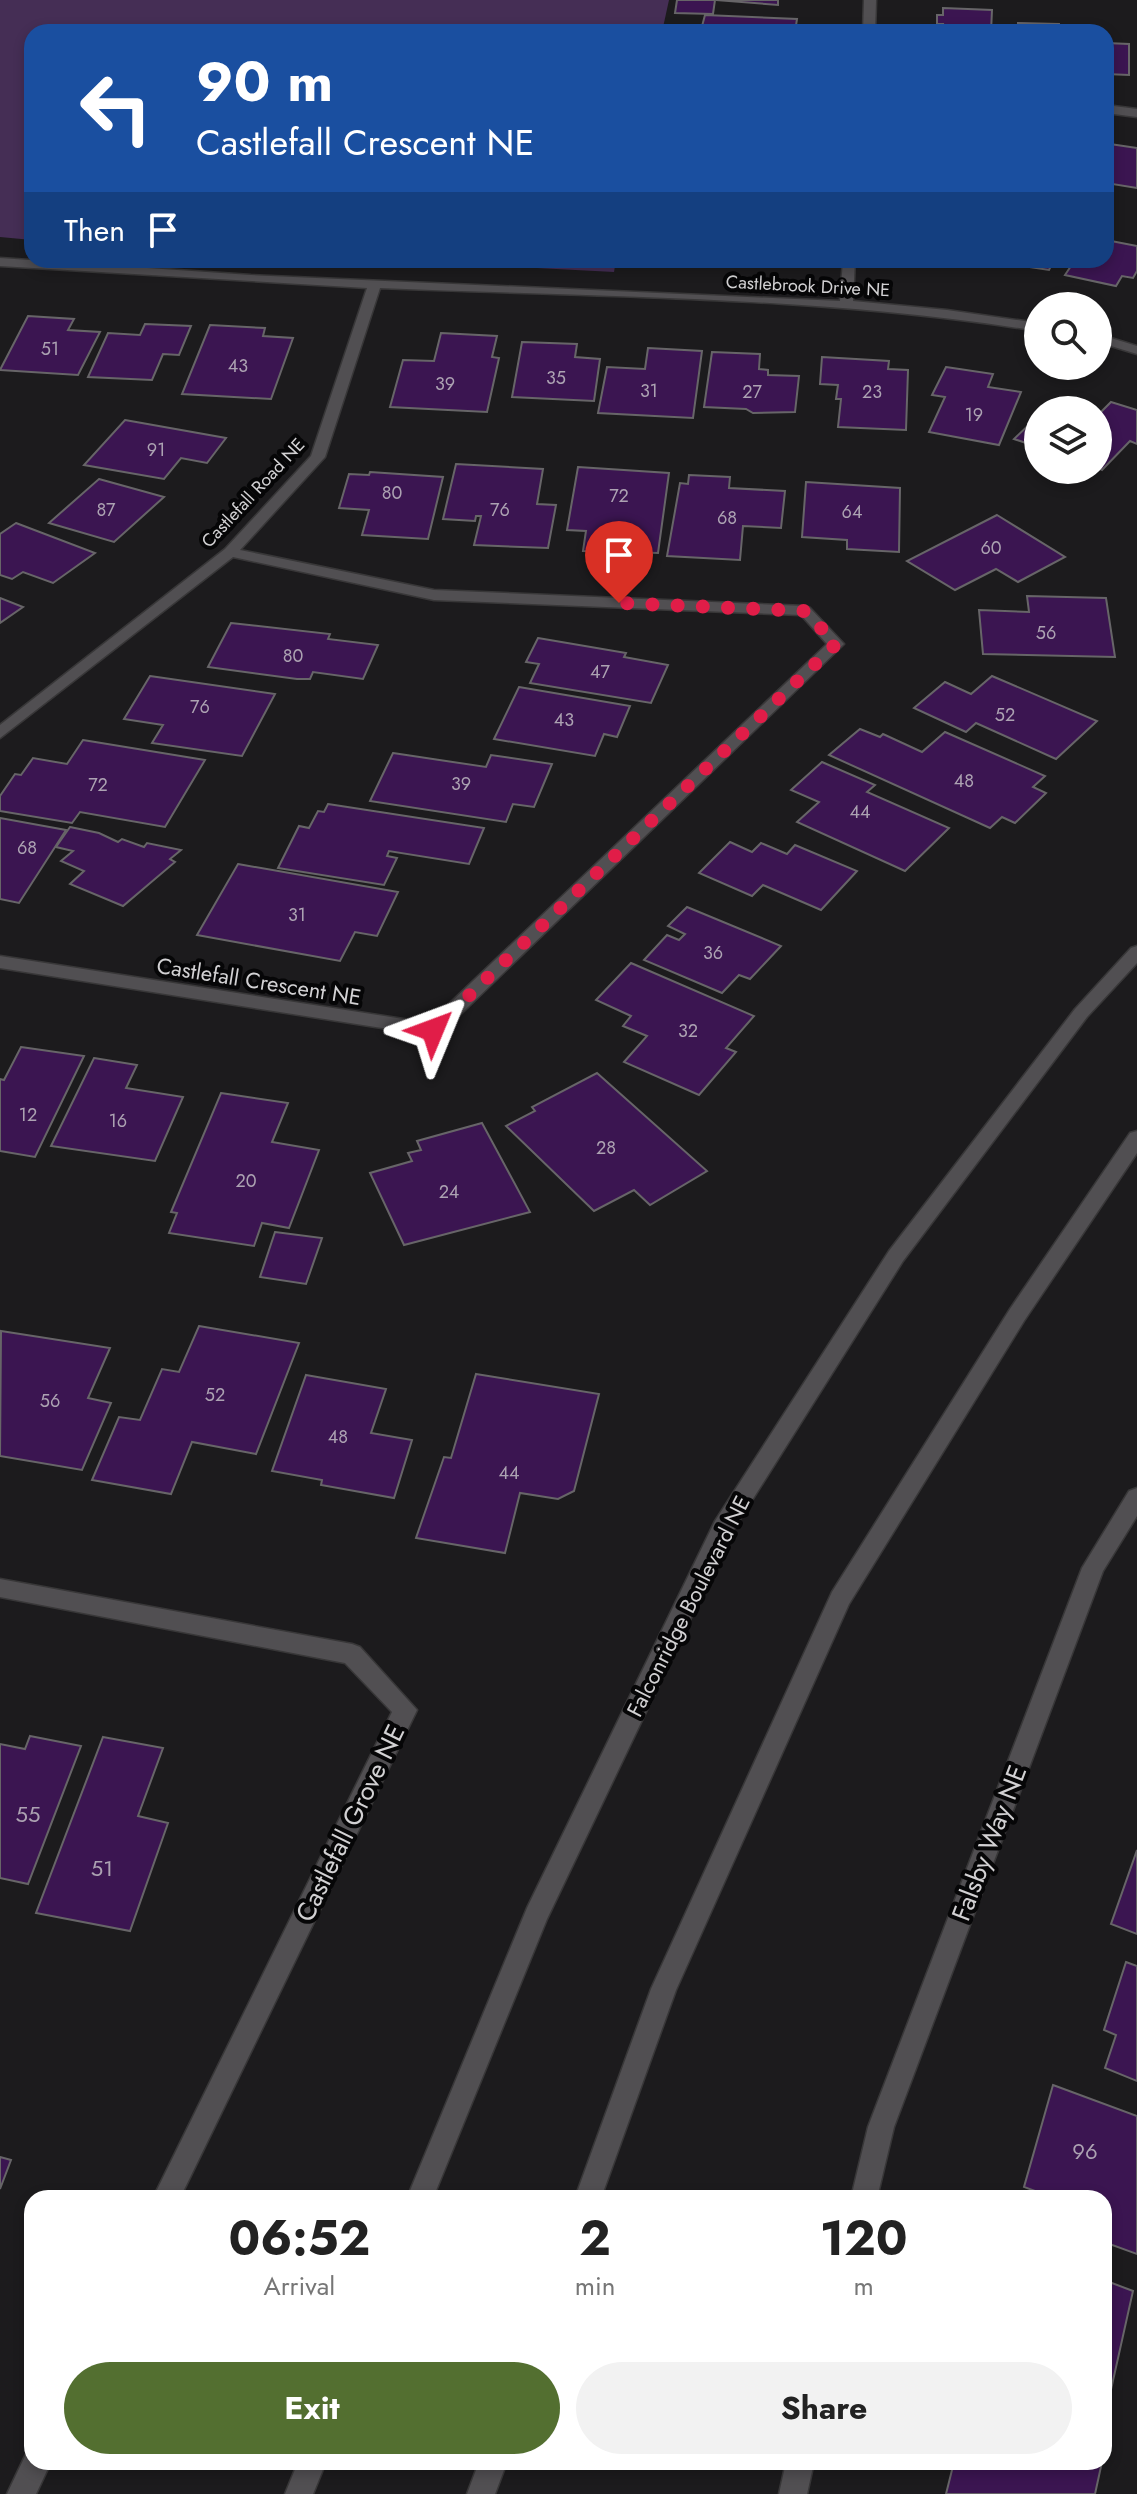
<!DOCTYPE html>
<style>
:root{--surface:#fff;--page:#f2f2f2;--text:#222;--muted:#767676;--accent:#536f30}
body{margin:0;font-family:Jost,sans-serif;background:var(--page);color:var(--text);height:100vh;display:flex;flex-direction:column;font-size:30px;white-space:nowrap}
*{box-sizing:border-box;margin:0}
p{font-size:26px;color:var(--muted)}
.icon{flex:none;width:44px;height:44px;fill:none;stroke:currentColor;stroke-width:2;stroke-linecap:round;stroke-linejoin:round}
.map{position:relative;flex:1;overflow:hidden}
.drawer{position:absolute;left:24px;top:2190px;width:1088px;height:280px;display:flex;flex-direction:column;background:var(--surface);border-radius:24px;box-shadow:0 4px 12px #0003}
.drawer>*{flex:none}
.guide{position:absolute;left:24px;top:24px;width:1090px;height:244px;border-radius:24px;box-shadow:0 4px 12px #0003;background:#1a4fa0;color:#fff;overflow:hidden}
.fabs{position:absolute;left:1024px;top:292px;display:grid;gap:16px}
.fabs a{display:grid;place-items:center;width:88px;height:88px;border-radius:50%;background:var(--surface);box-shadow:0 4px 12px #0003;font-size:40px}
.pin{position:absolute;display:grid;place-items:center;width:68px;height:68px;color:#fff;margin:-82px -34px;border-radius:50% 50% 50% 0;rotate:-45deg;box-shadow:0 0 8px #0007}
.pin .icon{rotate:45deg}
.me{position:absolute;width:88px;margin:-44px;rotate:46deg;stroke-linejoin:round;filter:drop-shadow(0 0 6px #0008)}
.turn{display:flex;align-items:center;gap:28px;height:168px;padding:0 40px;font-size:36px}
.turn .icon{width:104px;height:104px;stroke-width:2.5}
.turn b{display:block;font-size:56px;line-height:68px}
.then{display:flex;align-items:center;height:76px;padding:0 40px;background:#0003;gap:16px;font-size:30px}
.eta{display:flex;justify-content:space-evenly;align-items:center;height:136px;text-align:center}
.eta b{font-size:48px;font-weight:700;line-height:56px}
.cta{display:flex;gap:16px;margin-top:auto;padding:16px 40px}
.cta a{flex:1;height:92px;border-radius:48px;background:var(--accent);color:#fff;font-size:32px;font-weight:700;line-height:92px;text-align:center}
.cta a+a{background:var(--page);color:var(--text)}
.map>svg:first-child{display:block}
.green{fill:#452e55}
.building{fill:#3b1551;stroke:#676568;stroke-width:2}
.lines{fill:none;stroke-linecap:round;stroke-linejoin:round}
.minor-casing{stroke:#383738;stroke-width:3}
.secondary-casing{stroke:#383738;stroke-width:3}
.minor{fill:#514f52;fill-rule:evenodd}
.secondary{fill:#514f52;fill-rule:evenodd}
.route{stroke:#e11d48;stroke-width:14;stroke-dasharray:0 25.2}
.labels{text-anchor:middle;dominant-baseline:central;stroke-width:8;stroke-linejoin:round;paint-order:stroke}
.far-street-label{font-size:18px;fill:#d2d1d3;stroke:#060607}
.number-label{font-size:18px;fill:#aca2b2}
.street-label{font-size:22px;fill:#d2d1d3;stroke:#060607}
.near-number-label{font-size:22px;fill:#aca2b2}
.near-street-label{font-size:26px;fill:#d2d1d3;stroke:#060607}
</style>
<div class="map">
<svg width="1137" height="2494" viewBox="0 0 1137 2494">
<rect width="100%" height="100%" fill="#1c1b1d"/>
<g class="green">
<path d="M 0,0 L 669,0 L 662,32 L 32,32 L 32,240 L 0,237 Z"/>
<path d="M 382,260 L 616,260 L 614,272 Z"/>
</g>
<g class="building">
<path d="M 677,0 L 715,0 L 713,14 L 675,13 Z"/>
<path d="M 716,0 L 778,0 L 778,5 Z"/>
<path d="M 943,8 L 992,10 L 991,32 L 942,32 L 943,24 L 937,24 L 937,15 L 943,15 Z"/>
<path d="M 705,15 L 797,19 L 795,32 L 684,32 L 701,30 Z"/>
<path d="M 1018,23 L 1059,24 L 1060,32 L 1018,32 Z"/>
<path d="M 1106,43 L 1129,44 L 1129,75 L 1106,74 Z"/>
<path d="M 1110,144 L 1137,148 L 1137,188 L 1106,183 L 1106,151 Z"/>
<path d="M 1106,240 L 1137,246 L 1137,271 L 1133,278 L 1122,276 L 1116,286 L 1065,275 L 1075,260 L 1106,260 Z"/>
<path d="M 996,260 L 1054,260 L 1049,270 L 995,262 Z"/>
<path d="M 28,316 L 74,319 L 68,330 L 100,332 L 78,375 L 0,370 Z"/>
<path d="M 145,324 L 191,326 L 179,355 L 163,354 L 152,380 L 88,377 L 108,333 L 140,335 Z"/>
<path d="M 210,325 L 265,328 L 263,336 L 293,338 L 271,399 L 182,394 Z"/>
<path d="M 441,333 L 497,336 L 492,357 L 499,358 L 487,412 L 390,407 L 403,360 L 434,361 Z"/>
<path d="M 522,342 L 577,344 L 575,357 L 600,359 L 594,401 L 512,397 Z"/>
<path d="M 648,348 L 702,351 L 693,418 L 598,413 L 607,367 L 645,369 Z"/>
<path d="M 712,352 L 760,354 L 759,369 L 768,370 L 768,375 L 799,376 L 795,412 L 753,413 L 746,409 L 704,407 Z"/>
<path d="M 822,357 L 889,361 L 888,369 L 908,370 L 906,430 L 838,427 L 841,399 L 836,399 L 838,385 L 820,384 Z"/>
<path d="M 946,367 L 993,374 L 988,387 L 1021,392 L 999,445 L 929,432 L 945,397 L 932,395 Z"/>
<path d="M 1111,402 L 1137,410 L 1137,444 L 1130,441 L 1102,470 L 1098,468 L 1098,415 Z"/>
<path d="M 1038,416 L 1038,447 L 1014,439 Z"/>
<path d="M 125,420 L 226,438 L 207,463 L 181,458 L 164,479 L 84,465 Z"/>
<path d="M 456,464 L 543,469 L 537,504 L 556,505 L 548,548 L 474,545 L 481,516 L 476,516 L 475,521 L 443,519 Z"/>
<path d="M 578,467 L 669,473 L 658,553 L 583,551 L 586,531 L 567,530 Z"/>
<path d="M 370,472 L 443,477 L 428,539 L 362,535 L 369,510 L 339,508 L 349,474 L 369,475 Z"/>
<path d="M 689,475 L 730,477 L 729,488 L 785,491 L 781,528 L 743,526 L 740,560 L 667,556 L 680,483 L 688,484 Z"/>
<path d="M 99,479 L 164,497 L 114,542 L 49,523 Z"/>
<path d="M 806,482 L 900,488 L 899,552 L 847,549 L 847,540 L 802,537 Z"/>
<path d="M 997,515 L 1065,557 L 1018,582 L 996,569 L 955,590 L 907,561 Z"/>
<path d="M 16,523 L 95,553 L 53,583 L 23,572 L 12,579 L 0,575 L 0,534 Z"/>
<path d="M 1027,596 L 1106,598 L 1115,657 L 983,654 L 979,610 L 1029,612 Z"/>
<path d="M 0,598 L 23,607 L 0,623 Z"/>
<path d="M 231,623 L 330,634 L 328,639 L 378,645 L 363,679 L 313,672 L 310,679 L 297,679 L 208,667 Z"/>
<path d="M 538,638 L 626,653 L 624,657 L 668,665 L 651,703 L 530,683 L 539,664 L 526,662 Z"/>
<path d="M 150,676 L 275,694 L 242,756 L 152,743 L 163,725 L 124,719 Z"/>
<path d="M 992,676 L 1097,721 L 1056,759 L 976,723 L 966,732 L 914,708 L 945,682 L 971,694 Z"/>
<path d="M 519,687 L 630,706 L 617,737 L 604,734 L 595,756 L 494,739 Z"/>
<path d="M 860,729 L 880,737 L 883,734 L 922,752 L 945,732 L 1045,776 L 1033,787 L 1046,793 L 1015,823 L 1002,817 L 990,828 L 829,755 Z"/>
<path d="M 83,740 L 205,760 L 165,827 L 80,812 L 72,823 L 0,811 L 0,796 L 15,774 L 21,775 L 33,758 L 67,764 Z"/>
<path d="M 393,753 L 486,767 L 491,755 L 552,764 L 534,807 L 513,804 L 506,822 L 370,801 Z"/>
<path d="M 822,762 L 875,785 L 867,792 L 949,828 L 905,871 L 797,822 L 819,802 L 791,790 Z"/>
<path d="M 328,804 L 484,828 L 469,864 L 389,851 L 387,856 L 397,858 L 384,885 L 278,868 L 299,826 L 309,828 L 318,811 L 324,812 Z"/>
<path d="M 0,818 L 66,830 L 19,903 L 0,899 Z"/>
<path d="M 70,827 L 99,833 L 118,842 L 122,839 L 144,847 L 147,843 L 181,850 L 170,859 L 175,862 L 123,906 L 70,884 L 84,871 L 61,861 L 73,851 L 56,847 Z"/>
<path d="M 730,842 L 752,852 L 761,843 L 787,854 L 795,845 L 857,871 L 821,910 L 763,885 L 752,896 L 699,873 Z"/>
<path d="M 238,864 L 398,892 L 377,936 L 355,932 L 340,961 L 197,935 Z"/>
<path d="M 687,907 L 781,946 L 750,979 L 739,975 L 722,993 L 644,960 L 667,935 L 679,940 L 685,934 L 668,926 Z"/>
<path d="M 631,963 L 754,1016 L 726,1048 L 736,1052 L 699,1095 L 624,1062 L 647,1036 L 623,1026 L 631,1016 L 596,1000 Z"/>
<path d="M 21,1047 L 84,1056 L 35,1157 L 0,1151 L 0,1079 L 4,1080 Z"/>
<path d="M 94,1058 L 137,1065 L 126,1088 L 183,1097 L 155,1161 L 51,1146 Z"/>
<path d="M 597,1073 L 707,1171 L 650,1205 L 634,1190 L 594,1211 L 506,1126 L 535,1111 L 532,1107 Z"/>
<path d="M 221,1093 L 288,1103 L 272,1142 L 319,1150 L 289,1228 L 262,1223 L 254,1246 L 169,1233 L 177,1213 L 171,1212 Z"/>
<path d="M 482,1123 L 530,1212 L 404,1245 L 370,1173 L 412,1161 L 408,1153 L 421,1150 L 417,1141 Z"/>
<path d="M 275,1232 L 322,1238 L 306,1284 L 260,1277 Z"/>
<path d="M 199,1326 L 299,1343 L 256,1454 L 192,1442 L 171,1494 L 92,1480 L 119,1417 L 140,1420 L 162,1369 L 179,1372 Z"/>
<path d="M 1,1331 L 110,1348 L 88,1398 L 111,1403 L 82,1470 L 0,1456 Z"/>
<path d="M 476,1374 L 599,1394 L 574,1491 L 558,1499 L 520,1493 L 505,1553 L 416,1538 L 444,1457 L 451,1458 Z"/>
<path d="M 306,1375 L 386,1389 L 371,1433 L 412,1440 L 394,1498 L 321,1485 L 322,1480 L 272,1471 Z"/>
<path d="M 30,1736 L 81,1746 L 28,1884 L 0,1878 L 0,1744 L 25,1749 Z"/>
<path d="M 103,1737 L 163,1748 L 138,1816 L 168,1823 L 130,1931 L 36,1913 Z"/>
<path d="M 1137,1850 L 1137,1934 L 1111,1924 Z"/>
<path d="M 1126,1962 L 1137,1966 L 1137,2081 L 1105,2068 L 1116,2035 L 1104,2030 Z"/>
<path d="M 1053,2085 L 1137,2116 L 1137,2254 L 1104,2242 L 1104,2198 L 1054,2198 L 1024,2187 Z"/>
<path d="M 0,2157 L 11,2160 L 0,2189 Z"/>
<path d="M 1104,2280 L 1133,2291 L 1104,2421 Z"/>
<path d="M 954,2462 L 1102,2462 L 1095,2494 L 946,2494 Z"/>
</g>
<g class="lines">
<g class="minor-casing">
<g id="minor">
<path d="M 864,0 L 876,0 L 875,32 L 863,32 Z"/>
<path d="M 1106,105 L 1137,109 L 1137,117 L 1106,113 Z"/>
<path d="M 0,258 L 251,275 L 840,301 L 843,260 L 855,260 L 853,301 L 947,310 L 1038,323 L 1038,331 C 821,296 599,297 380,288 L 325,457 L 240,550 L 434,590 L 805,606 L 810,608 L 844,644 L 440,1034 L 433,1036 L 0,968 L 0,956 L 429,1023 L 827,644 L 801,615 L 434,600 L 233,557 L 0,738 L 0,725 L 225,549 L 311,456 L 367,288 L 0,266 Z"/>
<path d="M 1098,334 L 1137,346 L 1137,354 L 1098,342 Z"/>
<path d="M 1137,1488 L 1137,1516 L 1103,1571 L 894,2127 L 877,2198 L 851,2198 L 868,2127 L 1082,1568 L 1129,1491 Z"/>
<path d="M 0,1579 L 352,1644 L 360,1647 L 417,1710 L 180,2198 L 153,2198 L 392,1712 L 345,1663 L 0,1597 Z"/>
<path d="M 32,2450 L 32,2462 L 51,2462 L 36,2494 L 7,2494 L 27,2452 Z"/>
<path d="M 786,2462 L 814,2462 L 807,2494 L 779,2494 Z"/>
</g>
</g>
<g class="secondary-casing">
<g id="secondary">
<path d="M 1137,946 L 1137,963 L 1087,1017 L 903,1261 L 732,1532 L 547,1919 L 433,2198 L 407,2198 L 527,1908 L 715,1521 L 889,1251 L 1075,1009 L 1131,948 Z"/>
<path d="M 1137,1131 L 1137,1153 L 1024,1321 L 849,1604 L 676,1990 L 601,2198 L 575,2198 L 651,1989 L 832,1592 L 1010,1309 L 1130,1133 Z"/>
<path d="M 298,2462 L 326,2462 L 313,2494 L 285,2494 Z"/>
<path d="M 479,2462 L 507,2462 L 495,2494 L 467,2494 Z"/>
</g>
</g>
<use href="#minor" class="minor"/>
<use href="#secondary" class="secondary"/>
</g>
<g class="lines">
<path class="route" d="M 433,1030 L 836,644 L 805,611 L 619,603"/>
</g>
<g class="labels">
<g class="far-street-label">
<text transform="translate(808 286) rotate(3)">Castlebrook Drive NE</text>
<text transform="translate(253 493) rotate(-47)">Castlefall Road NE</text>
</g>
<g class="number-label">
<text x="50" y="349">51</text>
<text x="238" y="366">43</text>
<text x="556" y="378">35</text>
<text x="445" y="384">39</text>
<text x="649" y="391">31</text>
<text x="752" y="392">27</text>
<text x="872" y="392">23</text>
<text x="974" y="415">19</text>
<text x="156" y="450">91</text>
<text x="392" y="493">80</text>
<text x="619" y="496">72</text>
<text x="106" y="510">87</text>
<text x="500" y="510">76</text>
<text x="852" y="512">64</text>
<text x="727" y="518">68</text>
<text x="991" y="548">60</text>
<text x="1046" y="633">56</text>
<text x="293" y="656">80</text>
<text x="600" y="672">47</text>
<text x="200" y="707">76</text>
<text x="1005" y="715">52</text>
<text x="564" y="720">43</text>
<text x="964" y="781">48</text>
<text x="461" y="784">39</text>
<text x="98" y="785">72</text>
<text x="860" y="812">44</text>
<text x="27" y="848">68</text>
<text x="297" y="915">31</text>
<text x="713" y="953">36</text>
<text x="688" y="1031">32</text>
<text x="28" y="1115">12</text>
<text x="118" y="1121">16</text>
<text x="606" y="1148">28</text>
<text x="246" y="1181">20</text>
<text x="449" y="1192">24</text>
<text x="215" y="1395">52</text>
<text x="50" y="1401">56</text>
<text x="338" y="1437">48</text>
<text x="509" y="1473">44</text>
</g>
<g class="street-label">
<text transform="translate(259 981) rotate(9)">Castlefall Crescent NE</text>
<text transform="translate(688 1606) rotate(-63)">Falconridge Boulevard NE</text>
</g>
<g class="near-number-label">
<text x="28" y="1814">55</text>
<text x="102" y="1868">51</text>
<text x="1085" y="2151">96</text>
</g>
<g class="near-street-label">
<text transform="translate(350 1823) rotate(-64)">Castlefall Grove NE</text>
<text transform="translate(989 1843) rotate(-69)">Falsby Way NE</text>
</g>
</g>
</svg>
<div class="fabs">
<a><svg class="icon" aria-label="search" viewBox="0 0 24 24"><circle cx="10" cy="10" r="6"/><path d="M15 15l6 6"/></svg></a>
<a><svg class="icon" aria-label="layers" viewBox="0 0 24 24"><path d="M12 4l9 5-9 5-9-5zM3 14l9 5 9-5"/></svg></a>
</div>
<div class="pin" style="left:619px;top:603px;background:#d93025"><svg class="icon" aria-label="arrive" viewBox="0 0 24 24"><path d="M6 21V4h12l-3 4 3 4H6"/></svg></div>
<svg class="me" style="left:433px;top:1030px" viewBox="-20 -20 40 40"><path d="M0-17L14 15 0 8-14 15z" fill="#e11d48" stroke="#fff" stroke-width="4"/></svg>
<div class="guide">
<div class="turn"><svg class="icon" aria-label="left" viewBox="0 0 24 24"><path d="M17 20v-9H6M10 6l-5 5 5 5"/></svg><div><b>90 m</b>Castlefall Crescent NE</div></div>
<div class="then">Then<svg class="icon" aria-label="arrive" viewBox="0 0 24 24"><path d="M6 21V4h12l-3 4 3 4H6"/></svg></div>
</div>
<section class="drawer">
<div class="eta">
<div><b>06:52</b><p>Arrival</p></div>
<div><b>2</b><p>min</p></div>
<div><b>120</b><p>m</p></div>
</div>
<div class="cta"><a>Exit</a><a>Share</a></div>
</section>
</div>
